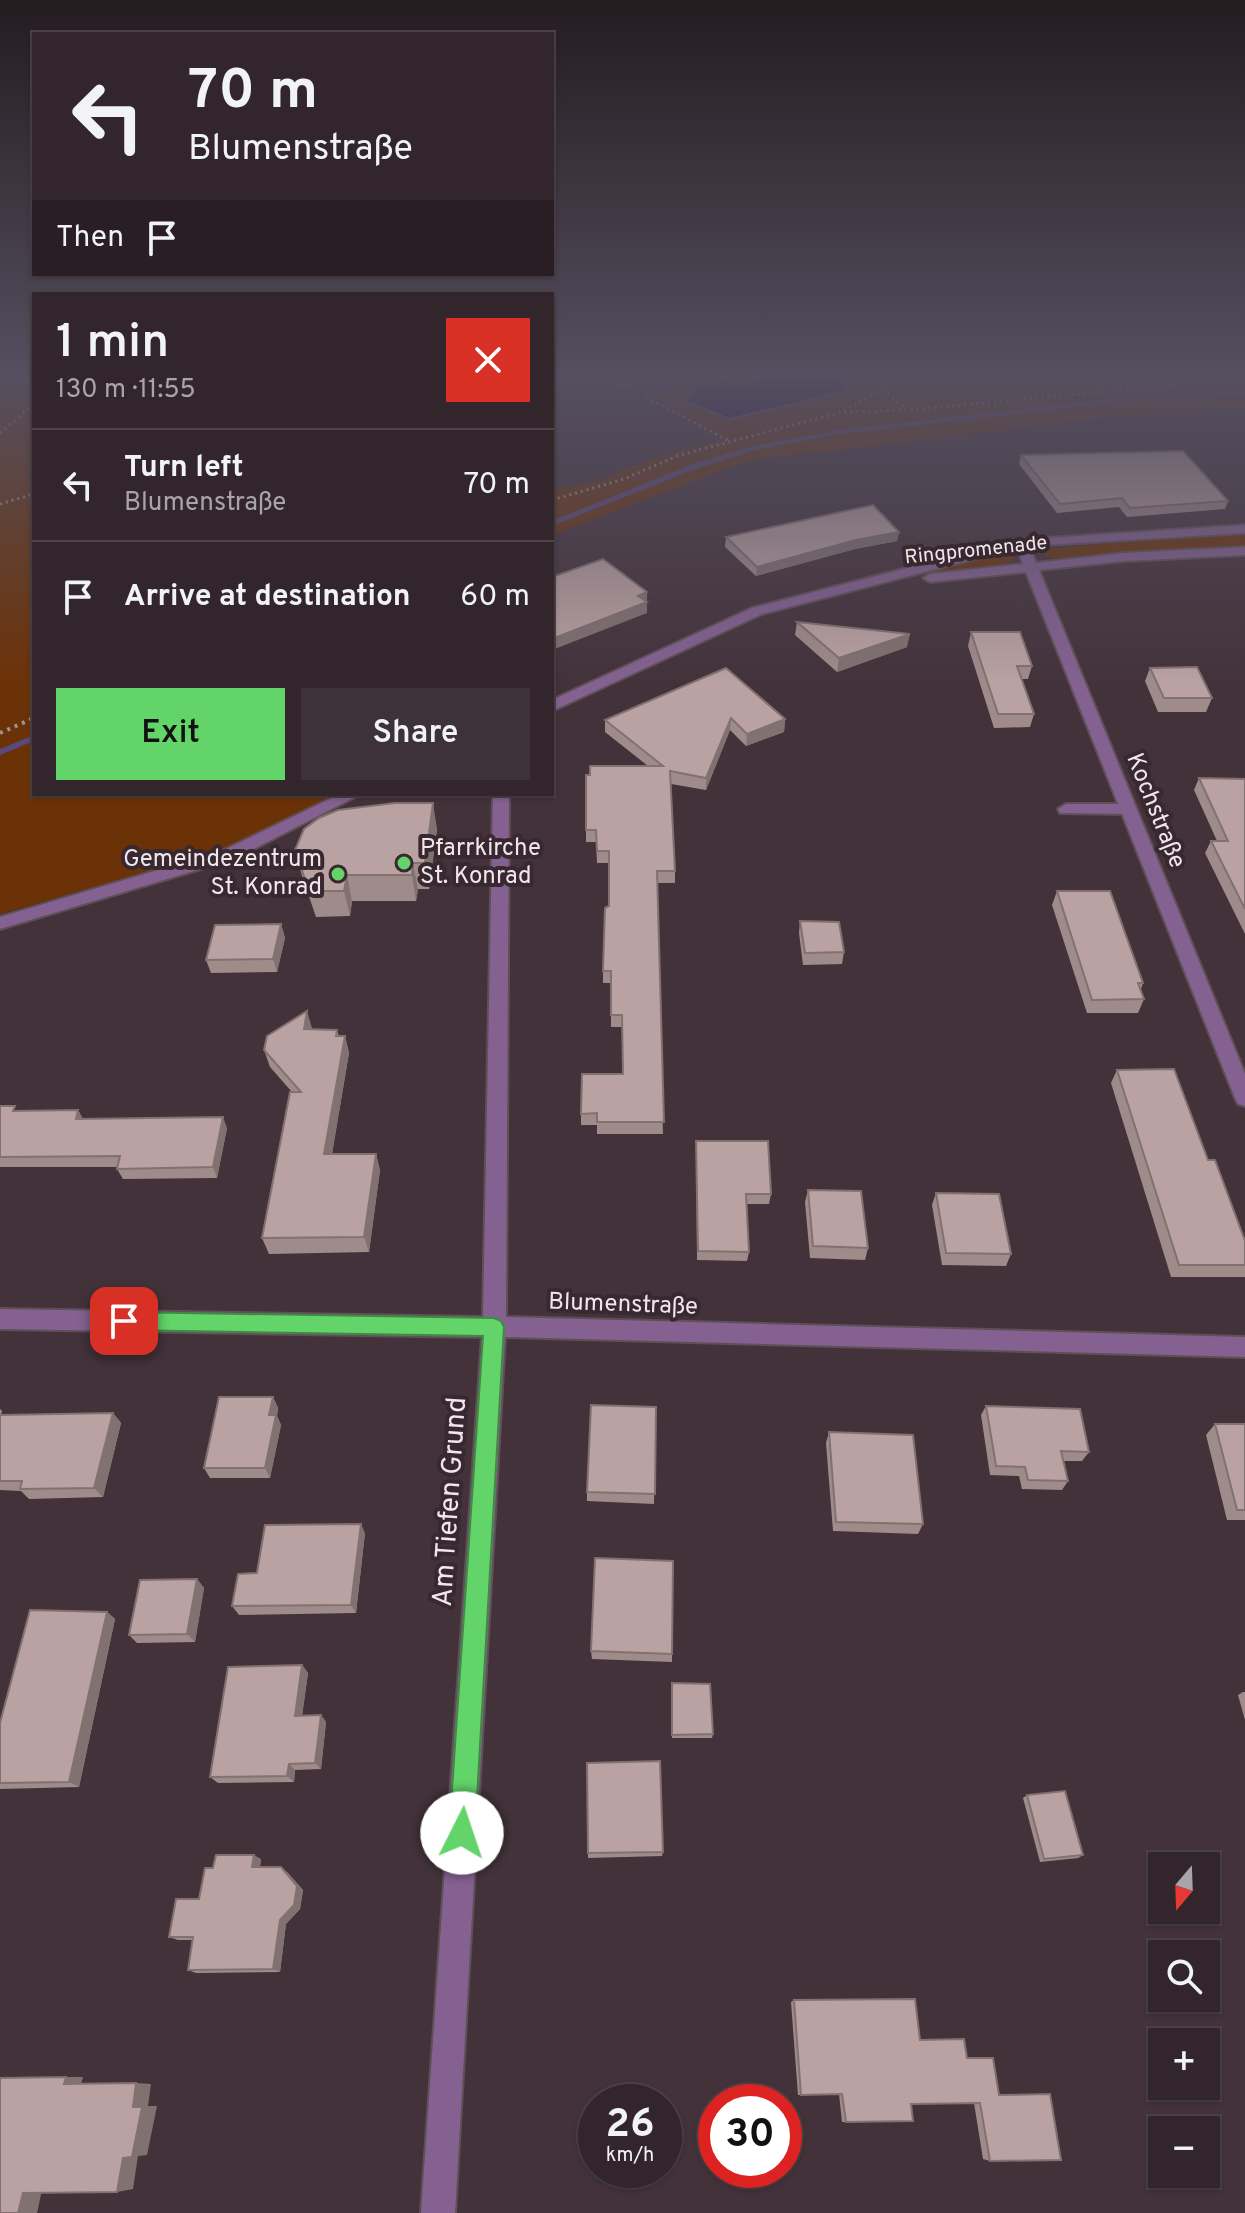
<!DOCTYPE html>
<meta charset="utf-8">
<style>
:root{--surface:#32262c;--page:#3d3238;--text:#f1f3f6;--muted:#a8a5a9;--line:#4d4348;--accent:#62d469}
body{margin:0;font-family:Overpass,sans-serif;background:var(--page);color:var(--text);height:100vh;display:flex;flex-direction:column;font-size:30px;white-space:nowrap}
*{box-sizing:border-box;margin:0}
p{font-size:26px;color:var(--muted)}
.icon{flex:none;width:44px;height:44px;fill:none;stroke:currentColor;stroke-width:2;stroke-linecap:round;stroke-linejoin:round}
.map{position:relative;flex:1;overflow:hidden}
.drawer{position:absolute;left:32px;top:292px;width:522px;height:504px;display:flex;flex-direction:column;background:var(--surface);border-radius:0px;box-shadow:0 2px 6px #0004,0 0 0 2px var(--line)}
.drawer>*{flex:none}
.hud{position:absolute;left:32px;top:32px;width:522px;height:244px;border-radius:0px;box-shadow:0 2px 6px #0004,0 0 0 2px var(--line);background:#32262c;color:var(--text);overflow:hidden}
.needle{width:52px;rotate:199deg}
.fabs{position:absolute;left:1148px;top:1852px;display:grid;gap:16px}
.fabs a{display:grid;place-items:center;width:72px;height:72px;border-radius:0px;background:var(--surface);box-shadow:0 2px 6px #0004,0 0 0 2px var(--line);font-size:40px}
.speed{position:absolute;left:578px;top:2084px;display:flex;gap:16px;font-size:40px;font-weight:700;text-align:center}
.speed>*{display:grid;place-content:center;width:104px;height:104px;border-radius:50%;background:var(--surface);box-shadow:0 2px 6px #0004,0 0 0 2px var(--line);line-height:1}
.speed small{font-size:20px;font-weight:400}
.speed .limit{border:12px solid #d22;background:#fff;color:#111}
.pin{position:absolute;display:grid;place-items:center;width:68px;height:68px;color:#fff;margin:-34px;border-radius:16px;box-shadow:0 4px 12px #0006}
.me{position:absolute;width:88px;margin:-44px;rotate:4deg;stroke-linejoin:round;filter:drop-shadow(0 0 6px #0008)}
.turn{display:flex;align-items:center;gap:28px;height:168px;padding:0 24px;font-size:36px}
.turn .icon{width:104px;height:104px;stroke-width:2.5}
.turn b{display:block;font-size:56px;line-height:68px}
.then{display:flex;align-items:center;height:76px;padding:0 24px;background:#0003;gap:16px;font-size:30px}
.round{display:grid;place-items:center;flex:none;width:84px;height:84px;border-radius:0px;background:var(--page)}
.head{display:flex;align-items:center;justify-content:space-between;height:136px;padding:0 24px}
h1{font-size:48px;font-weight:600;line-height:60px}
.action{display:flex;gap:16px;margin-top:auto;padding:16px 24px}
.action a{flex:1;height:92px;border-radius:0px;background:var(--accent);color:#111;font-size:32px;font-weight:600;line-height:92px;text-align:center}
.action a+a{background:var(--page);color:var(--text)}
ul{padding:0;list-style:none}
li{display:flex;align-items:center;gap:24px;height:112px;padding:0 24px;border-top:2px solid var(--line)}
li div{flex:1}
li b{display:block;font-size:30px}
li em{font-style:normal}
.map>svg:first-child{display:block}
.green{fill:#6c3207}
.water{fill:#1c054f;stroke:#5c487e;stroke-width:2}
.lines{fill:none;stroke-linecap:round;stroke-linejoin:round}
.stream{fill:#5c487e;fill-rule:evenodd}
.service-casing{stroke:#5f4f56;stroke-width:4}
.pedestrian-casing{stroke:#5f4f56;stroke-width:4}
.minor-casing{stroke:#5f4f56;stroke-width:4}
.path-far1{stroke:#a09298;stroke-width:3;stroke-dasharray:2 4;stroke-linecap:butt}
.path{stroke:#a09298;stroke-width:4;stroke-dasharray:3 5;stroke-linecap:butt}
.service{fill:#846190;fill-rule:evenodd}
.pedestrian{fill:#846190;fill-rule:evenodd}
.minor{fill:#846190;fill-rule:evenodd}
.wall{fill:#a08b8b}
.shaded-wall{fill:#827171}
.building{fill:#baa2a2;stroke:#827171;stroke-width:2}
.route{fill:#62d469;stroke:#408a44;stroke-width:2}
.poi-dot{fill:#62d469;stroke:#382830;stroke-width:3}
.labels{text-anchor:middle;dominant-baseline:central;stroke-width:8;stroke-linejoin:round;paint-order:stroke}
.far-street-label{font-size:20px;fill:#f1e6eb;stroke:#382830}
.street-label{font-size:24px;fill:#f1e6eb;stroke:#382830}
.poi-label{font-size:24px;fill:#f1e6eb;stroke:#382830;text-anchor:start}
.near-street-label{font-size:28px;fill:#f1e6eb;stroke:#382830}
</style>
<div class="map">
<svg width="1245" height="2213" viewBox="0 0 1245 2213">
<rect width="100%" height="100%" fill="#43323a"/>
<g class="green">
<path d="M 0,374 L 34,374 L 34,794 L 340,795 L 225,849 L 0,914 Z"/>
<path d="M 707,374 L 769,374 L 746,382 L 719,380 L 686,401 L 729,419 L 842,392 L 849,374 L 1069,374 L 1107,391 L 1245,382 L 1245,408 L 1102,418 L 747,461 L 552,535 L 552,491 L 599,480 L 659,456 L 726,439 L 649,396 Z"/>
<path d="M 1245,535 L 1245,546 L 1125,551 L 1056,558 L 1046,557 L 1044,553 L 1047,549 L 1172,538 Z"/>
<path d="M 996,554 L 1010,555 L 1015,561 L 977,569 L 910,575 Z"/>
</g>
<path class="water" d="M 769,374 L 849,374 L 850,377 L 842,392 L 729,419 L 685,401 L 693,394 L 692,387 L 719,380 L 746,382 Z"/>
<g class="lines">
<g class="stream">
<path d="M 1245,391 L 1245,395 L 1108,403 L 840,434 L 759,449 L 698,468 L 552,526 L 552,521 L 692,464 L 758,445 L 840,430 L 1108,399 Z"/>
<path d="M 34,735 L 34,741 L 0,755 L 0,749 Z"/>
</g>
<g class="service-casing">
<path id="service" d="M 1066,804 L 1129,804 L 1137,809 L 1129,814 L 1060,813 L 1058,809 Z"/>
</g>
<g class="pedestrian-casing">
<path id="pedestrian" d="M 598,374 L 611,374 L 631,386 L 621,388 Z"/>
</g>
<g class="minor-casing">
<g id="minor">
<path d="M 1245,525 L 1245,533 L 1029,546 L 1036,563 L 1124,553 L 1245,547 L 1245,555 L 1124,561 L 1039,570 L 1245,1074 L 1245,1106 L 1238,1104 L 1235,1098 L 1026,572 L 930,582 L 923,578 L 930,574 L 1023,564 L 1017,548 L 762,614 L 552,711 L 552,700 L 752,608 L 1016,540 Z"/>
<path d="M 340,794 L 361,794 L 234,859 L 0,929 L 0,917 L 222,851 Z"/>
<path d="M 493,794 L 509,794 L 506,1317 L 1245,1337 L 1245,1357 L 505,1337 L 455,2213 L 421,2213 L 482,1337 L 0,1329 L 0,1309 L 483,1317 Z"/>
</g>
</g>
<g class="path-far1">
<path d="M 29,374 L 34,378"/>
<path d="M 879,374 L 881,390 L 906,408"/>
<path d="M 646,397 L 729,441"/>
<path d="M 844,411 L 881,390"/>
<path d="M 0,433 L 34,404"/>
<path d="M 552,500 L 624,479 L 680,455 L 842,412 L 908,410 L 1245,379"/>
<path d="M 0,504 L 34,494"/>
</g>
<path class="path" d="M 0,733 L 34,718"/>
<use href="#service" class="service"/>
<use href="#pedestrian" class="pedestrian"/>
<use href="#minor" class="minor"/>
</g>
<g class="wall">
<path d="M 1021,455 L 1228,501 L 1225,509 L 1127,517 L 1119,507 L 1057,513 L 1019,464 Z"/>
<path d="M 899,532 L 897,541 L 855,549 L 756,576 L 725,547 L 726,537 Z"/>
<path d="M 797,622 L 907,647 L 837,672 L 795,635 Z"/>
<path d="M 971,632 L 1032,666 L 1028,679 L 1022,679 L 1034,714 L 1030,727 L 994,728 L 968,646 Z"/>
<path d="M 726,668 L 785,719 L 784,732 L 746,746 L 730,730 L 706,790 L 671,784 L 675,871 L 675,883 L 657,883 L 663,1134 L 597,1134 L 597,1125 L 581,1125 L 581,1114 L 622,1074 L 622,1027 L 611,1027 L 611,983 L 603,983 L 603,971 L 609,906 L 609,863 L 597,863 L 596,842 L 586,842 L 586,775 L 648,766 L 605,732 L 605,720 Z"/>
<path d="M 1150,668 L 1212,698 L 1206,712 L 1158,712 L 1145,681 Z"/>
<path d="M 1199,778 L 1245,779 L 1245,934 L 1205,853 L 1211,841 L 1217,841 L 1194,790 Z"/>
<path d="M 437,829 L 429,889 L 418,889 L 416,901 L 352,901 L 350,916 L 316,917 L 302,876 L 295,850 Z"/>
<path d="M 1057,891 L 1143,983 L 1141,989 L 1144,999 L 1138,1013 L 1087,1013 L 1052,905 Z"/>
<path d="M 800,921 L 844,952 L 842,964 L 803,965 L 799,933 Z"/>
<path d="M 281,924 L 285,938 L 277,972 L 211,973 L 206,960 Z"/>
<path d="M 312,1028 L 311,1030 L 337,1030 L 339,1036 L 345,1036 L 349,1053 L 332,1154 L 376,1154 L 380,1170 L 369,1252 L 269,1254 L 262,1238 L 292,1092 L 270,1067 L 264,1050 Z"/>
<path d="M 1117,1070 L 1208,1160 L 1245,1241 L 1245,1277 L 1171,1277 L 1111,1083 Z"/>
<path d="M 0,1106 L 18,1111 L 78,1110 L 83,1119 L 227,1128 L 217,1178 L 123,1179 L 117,1169 L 118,1167 L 0,1167 Z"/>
<path d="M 696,1141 L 771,1194 L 769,1204 L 747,1204 L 749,1252 L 747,1261 L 697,1260 Z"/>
<path d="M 808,1190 L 868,1248 L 865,1260 L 810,1258 L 805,1202 Z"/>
<path d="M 936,1193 L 1011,1254 L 1006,1266 L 942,1265 L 932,1205 Z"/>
<path d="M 273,1397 L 278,1408 L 277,1416 L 281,1425 L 270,1478 L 210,1478 L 204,1468 Z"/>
<path d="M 986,1406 L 1089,1452 L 1082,1461 L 1063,1461 L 1068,1481 L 1062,1490 L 1022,1489 L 1019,1476 L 990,1475 L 981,1415 Z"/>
<path d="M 656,1407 L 654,1504 L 587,1501 L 587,1492 Z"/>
<path d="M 0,1409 L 2,1411 L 1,1415 L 113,1413 L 121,1423 L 103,1497 L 29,1499 L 21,1491 L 0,1490 Z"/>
<path d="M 1215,1424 L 1245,1424 L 1245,1520 L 1227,1520 L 1206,1435 Z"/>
<path d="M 829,1432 L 923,1524 L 918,1534 L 833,1531 L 826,1443 Z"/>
<path d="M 365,1533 L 356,1613 L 239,1615 L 232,1606 L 257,1573 Z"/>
<path d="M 197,1579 L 204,1588 L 195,1642 L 137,1643 L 129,1635 Z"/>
<path d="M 107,1612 L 115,1619 L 79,1787 L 0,1789 L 0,1723 Z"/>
<path d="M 591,1651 L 672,1654 L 672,1662 L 592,1659 Z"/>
<path d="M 302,1665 L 308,1673 L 302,1716 L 321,1715 L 326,1722 L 321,1769 L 295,1770 L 294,1782 L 218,1783 L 210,1777 Z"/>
<path d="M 672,1686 L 713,1734 L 712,1738 L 672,1738 Z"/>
<path d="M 1243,1692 L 1245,1692 L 1245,1720 L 1238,1695 Z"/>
<path d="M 1027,1795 L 1083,1855 L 1078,1858 L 1040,1862 L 1023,1798 Z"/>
<path d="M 663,1852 L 662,1856 L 588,1858 L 588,1853 Z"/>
<path d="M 261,1859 L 260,1867 L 287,1872 L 303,1890 L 300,1909 L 286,1924 L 280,1972 L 196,1973 L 188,1970 L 193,1940 L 178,1940 L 169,1937 L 199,1899 L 213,1868 Z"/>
<path d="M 794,2000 L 920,2040 L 967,2058 L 993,2058 L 990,2161 L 983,2159 L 974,2103 L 911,2104 L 846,2122 L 842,2122 L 839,2094 L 798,2095 L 791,2002 Z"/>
</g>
<g class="shaded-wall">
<path d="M 552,374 L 585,374 L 552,382 Z"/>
<path d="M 899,532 L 897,541 L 855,549 L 756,576 L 757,567 L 856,540 Z"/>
<path d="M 647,592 L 647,613 L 552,650 L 552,639 L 638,596 Z"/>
<path d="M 910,634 L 907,647 L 837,672 L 839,658 Z"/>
<path d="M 731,718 L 730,730 L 706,790 L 706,778 Z"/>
<path d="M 785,719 L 784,732 L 746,746 L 747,734 Z"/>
<path d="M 433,803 L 437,829 L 429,889 L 425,863 Z"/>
<path d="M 413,863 L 418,889 L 416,901 L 412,875 Z"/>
<path d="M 347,875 L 352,901 L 350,916 L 344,891 Z"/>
<path d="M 281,924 L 285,938 L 277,972 L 273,959 Z"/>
<path d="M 307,1011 L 312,1028 L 309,1046 L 304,1029 Z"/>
<path d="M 345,1036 L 349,1053 L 329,1171 L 324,1154 Z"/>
<path d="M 78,1110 L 84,1121 L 76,1119 Z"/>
<path d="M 223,1117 L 227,1128 L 217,1178 L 213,1167 Z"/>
<path d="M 376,1154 L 380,1170 L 369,1252 L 364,1237 Z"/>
<path d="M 273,1397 L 278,1408 L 277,1416 L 281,1425 L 270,1478 L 265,1468 L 269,1415 Z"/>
<path d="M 113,1413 L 121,1423 L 103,1497 L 94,1488 Z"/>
<path d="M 361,1524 L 365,1533 L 356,1613 L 351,1605 Z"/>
<path d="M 197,1579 L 204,1588 L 195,1642 L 187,1634 Z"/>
<path d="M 107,1612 L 115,1619 L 79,1787 L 69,1782 Z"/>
<path d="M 302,1665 L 308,1673 L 301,1723 L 295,1716 Z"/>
<path d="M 321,1715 L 326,1722 L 321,1769 L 315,1763 Z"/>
<path d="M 289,1764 L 295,1770 L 294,1782 L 287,1776 Z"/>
<path d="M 254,1855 L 261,1859 L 259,1871 L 252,1867 Z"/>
<path d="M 281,1867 L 287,1872 L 303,1890 L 300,1909 L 286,1924 L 280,1972 L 273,1969 Z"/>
<path d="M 66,2077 L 83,2077 L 81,2084 L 64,2084 Z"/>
<path d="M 136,2083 L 151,2084 L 148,2106 L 157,2106 L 147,2155 L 138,2156 L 133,2189 L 117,2192 Z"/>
<path d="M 42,2190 L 37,2213 L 18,2213 L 23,2193 Z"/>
</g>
<g class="building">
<path d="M 1183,451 L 1228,501 L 1130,508 L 1122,498 L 1060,504 L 1021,455 Z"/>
<path d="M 873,505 L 899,532 L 856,540 L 757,567 L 726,537 Z"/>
<path d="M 603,559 L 647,592 L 638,596 L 647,602 L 552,639 L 552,577 Z"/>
<path d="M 797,622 L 910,634 L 839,658 Z"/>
<path d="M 971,632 L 1020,632 L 1032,666 L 1017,666 L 1034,714 L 998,714 Z"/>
<path d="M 1197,667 L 1212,698 L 1164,698 L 1150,668 Z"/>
<path d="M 726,668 L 785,719 L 747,734 L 731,718 L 706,778 L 670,771 L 675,871 L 657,871 L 664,1122 L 597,1122 L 597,1113 L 581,1114 L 582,1074 L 623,1074 L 622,1015 L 611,1015 L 611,971 L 603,971 L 605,908 L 609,906 L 609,851 L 597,851 L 596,830 L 586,830 L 586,775 L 590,775 L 590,766 L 663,766 L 605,720 Z"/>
<path d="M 1199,778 L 1245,779 L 1245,909 L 1211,841 L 1228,841 Z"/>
<path d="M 395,803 L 433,803 L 425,863 L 413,863 L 412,875 L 347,875 L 344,891 L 309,891 L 295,850 L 304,829 L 319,818 L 338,810 Z"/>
<path d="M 1057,891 L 1110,891 L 1143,983 L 1138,983 L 1144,999 L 1092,1000 Z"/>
<path d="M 800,921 L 839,922 L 844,952 L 805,953 Z"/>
<path d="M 281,924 L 273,959 L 206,960 L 215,925 Z"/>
<path d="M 307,1011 L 304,1029 L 337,1030 L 336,1036 L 345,1036 L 324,1154 L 376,1154 L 364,1237 L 262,1238 L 290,1092 L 301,1092 L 264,1050 L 267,1036 Z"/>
<path d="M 1174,1069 L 1208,1160 L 1215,1160 L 1245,1241 L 1245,1265 L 1179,1265 L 1117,1070 Z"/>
<path d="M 0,1106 L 15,1106 L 13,1111 L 78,1110 L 76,1119 L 223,1117 L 213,1167 L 117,1169 L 120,1156 L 0,1157 Z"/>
<path d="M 696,1141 L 768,1141 L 771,1194 L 746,1194 L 749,1252 L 698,1251 Z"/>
<path d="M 808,1190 L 861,1191 L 868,1248 L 813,1246 Z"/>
<path d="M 936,1193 L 999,1194 L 1011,1254 L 946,1253 Z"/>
<path d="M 219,1397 L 273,1397 L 269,1415 L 276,1415 L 265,1468 L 204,1468 Z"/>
<path d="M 591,1405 L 656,1407 L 655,1494 L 587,1492 Z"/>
<path d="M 986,1406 L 1080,1409 L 1089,1452 L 1061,1451 L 1068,1481 L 1028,1480 L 1025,1467 L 996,1466 Z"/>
<path d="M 113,1413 L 94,1488 L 20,1489 L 22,1481 L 0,1481 L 0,1415 Z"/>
<path d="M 1215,1424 L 1245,1424 L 1245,1510 L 1237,1510 Z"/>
<path d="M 829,1432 L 913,1435 L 923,1524 L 836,1522 Z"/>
<path d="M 361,1524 L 351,1605 L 232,1606 L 238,1574 L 257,1573 L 265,1525 Z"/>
<path d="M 595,1558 L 673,1561 L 672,1654 L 591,1651 Z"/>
<path d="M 197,1579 L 187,1634 L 129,1635 L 140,1580 Z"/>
<path d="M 30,1610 L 107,1612 L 69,1782 L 0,1783 L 0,1723 Z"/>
<path d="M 302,1665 L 295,1716 L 321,1715 L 315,1763 L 289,1764 L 287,1776 L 210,1777 L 228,1667 Z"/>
<path d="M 672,1683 L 710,1684 L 713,1734 L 672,1735 Z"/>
<path d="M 660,1761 L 663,1852 L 588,1853 L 587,1763 Z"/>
<path d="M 1065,1791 L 1083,1855 L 1044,1859 L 1027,1795 Z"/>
<path d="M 216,1855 L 254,1855 L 252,1867 L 281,1867 L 297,1886 L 294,1905 L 280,1920 L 273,1969 L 188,1970 L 193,1937 L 169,1937 L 176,1899 L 199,1899 L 205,1868 L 213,1868 Z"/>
<path d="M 915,1999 L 920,2040 L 964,2039 L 967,2058 L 993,2058 L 999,2095 L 1050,2094 L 1061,2160 L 990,2161 L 980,2103 L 911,2104 L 913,2121 L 846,2122 L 842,2094 L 801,2095 L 794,2000 Z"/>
<path d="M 66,2077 L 64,2084 L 136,2083 L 133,2107 L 142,2107 L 132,2157 L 123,2158 L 117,2192 L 23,2193 L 18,2213 L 0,2213 L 0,2078 Z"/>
</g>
<linearGradient id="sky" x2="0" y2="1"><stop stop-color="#251c20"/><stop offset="0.55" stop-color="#554f60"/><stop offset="1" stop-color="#554f60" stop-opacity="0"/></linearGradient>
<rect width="1245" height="684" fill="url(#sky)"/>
<path class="route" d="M 124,1312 L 494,1318 L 501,1321 L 504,1327 L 475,1833 L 472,1843 L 462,1847 L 453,1843 L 449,1833 L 483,1336 L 124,1330 L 116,1328 L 113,1321 L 116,1315 Z"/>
<g class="poi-dot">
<circle cx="404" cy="863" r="8"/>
<circle cx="338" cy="874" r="8"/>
</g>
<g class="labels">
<g class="far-street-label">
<text transform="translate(976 551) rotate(-6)">Ringpromenade</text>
</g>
<g class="street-label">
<text transform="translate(1155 811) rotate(68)">Kochstraße</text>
<text transform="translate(623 1305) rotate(2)">Blumenstraße</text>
</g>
<g class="poi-label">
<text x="420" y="849">Pfarrkirche<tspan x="420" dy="28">St. Konrad</tspan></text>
<text x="322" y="860" text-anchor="end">Gemeindezentrum<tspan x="322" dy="28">St. Konrad</tspan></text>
</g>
<g class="near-street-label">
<text transform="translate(451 1502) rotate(-86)">Am Tiefen Grund</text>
</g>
</g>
</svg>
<div class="fabs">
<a><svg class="needle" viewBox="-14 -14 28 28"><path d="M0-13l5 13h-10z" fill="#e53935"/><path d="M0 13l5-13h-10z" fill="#a8a5a9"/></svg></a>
<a><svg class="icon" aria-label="search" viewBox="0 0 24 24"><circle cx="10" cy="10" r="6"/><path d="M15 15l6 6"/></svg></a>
<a>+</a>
<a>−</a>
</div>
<div class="speed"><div>26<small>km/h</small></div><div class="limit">30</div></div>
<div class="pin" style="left:124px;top:1321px;background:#d93025"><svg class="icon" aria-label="arrive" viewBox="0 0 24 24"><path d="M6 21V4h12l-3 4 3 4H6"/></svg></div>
<svg class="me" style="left:462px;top:1833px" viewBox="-20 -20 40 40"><circle r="19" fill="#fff"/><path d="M0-13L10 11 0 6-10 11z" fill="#62d469"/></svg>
<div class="hud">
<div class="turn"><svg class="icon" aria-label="left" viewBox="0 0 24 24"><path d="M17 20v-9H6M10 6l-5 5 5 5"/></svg><div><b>70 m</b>Blumenstraße</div></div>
<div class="then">Then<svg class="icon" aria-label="arrive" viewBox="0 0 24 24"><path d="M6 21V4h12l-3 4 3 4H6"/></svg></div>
</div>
<section class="drawer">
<div class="head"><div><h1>1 min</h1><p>130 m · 11:55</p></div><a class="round" style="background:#d93025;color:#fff"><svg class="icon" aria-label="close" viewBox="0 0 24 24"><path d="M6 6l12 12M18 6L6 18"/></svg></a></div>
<ul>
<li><svg class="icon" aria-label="left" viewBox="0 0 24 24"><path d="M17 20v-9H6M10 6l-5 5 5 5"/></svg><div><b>Turn left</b><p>Blumenstraße</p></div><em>70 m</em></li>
<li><svg class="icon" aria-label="arrive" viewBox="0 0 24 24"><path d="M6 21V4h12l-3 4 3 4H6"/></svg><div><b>Arrive at destination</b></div><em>60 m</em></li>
</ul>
<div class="action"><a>Exit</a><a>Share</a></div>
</section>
</div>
